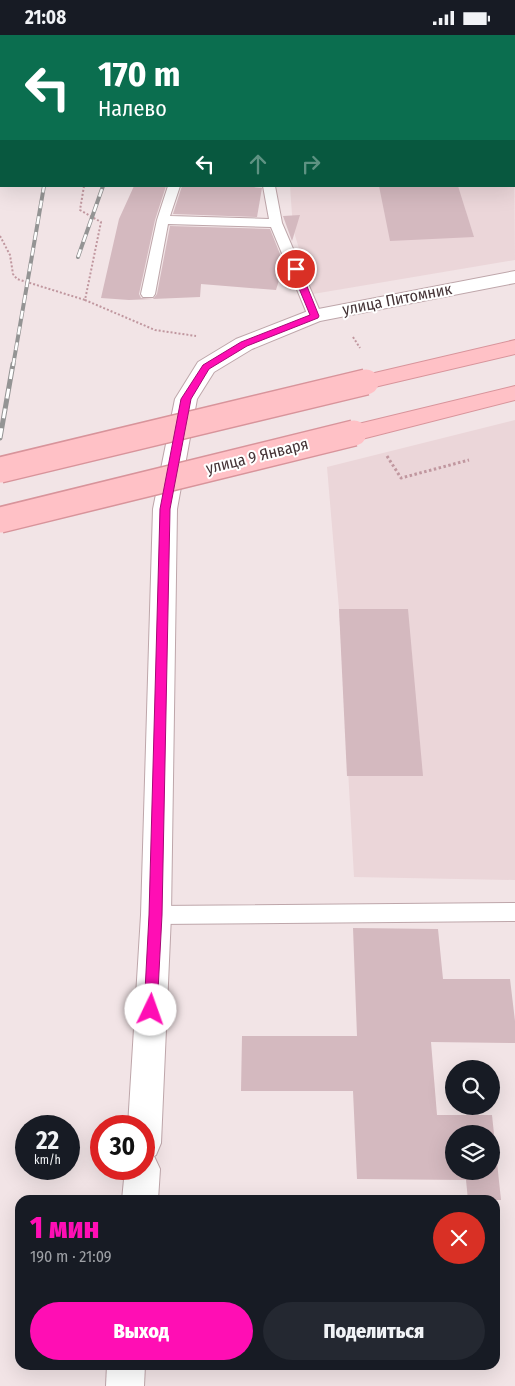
<!DOCTYPE html>
<html lang="ru">
<meta charset="utf-8">
<style>
:root{--surface:#171b24;--page:#242831;--text:#f1f3f6;--muted:#9ea1a6;--accent:#ff0eb4}
body{margin:0;font-family:"Fira Sans Condensed",sans-serif;background:var(--page);color:var(--text);height:100vh;display:flex;flex-direction:column;font-size:19px;white-space:nowrap}
*{box-sizing:border-box;margin:0}
p{font-size:16px;color:var(--muted)}
.icon{flex:none;width:28px;height:28px;fill:none;stroke:currentColor;stroke-width:2;stroke-linecap:round;stroke-linejoin:round}
.map{position:relative;flex:1;overflow:hidden}
.side{position:absolute;left:15px;top:1160px;width:485px;height:175px;display:flex;flex-direction:column;background:var(--surface);border-radius:15px;box-shadow:0 5px 20px #0002}
.side>*{flex:none}
.top-card{position:absolute;left:0px;top:0px;width:515px;height:152px;box-shadow:0 5px 20px #0002;background:#0b6e4f;color:#fff;overflow:hidden}
.controls{position:absolute;left:445px;top:1025px;display:grid;gap:10px}
.controls a{display:grid;place-items:center;width:55px;height:55px;border-radius:50%;background:var(--surface);box-shadow:0 5px 20px #0002;font-size:25px}
.speed{position:absolute;left:15px;top:1080px;display:flex;gap:10px;font-size:25px;font-weight:700;text-align:center}
.speed>*{display:grid;place-content:center;width:65px;height:65px;border-radius:50%;background:var(--surface);box-shadow:0 5px 20px #0002;line-height:1}
.speed small{font-size:12px;font-weight:400}
.speed .limit{border:8px solid #d22;background:#fff;color:#111}
.pin{position:absolute;display:grid;place-items:center;width:42px;height:42px;color:#fff;margin:-21px;border:2px solid #fff;border-radius:50%;box-shadow:0 1px 5px #0007}
.me{position:absolute;width:55px;margin:-28px;rotate:3deg;stroke-linejoin:round;filter:drop-shadow(0 0 4px #0008)}
.turn{display:flex;align-items:center;gap:18px;height:105px;padding:0 15px;font-size:22px}
.turn .icon{width:65px;height:65px;stroke-width:2.5}
.turn b{display:block;font-size:35px;line-height:42px}
.lanes{display:flex;align-items:center;height:48px;padding:0 15px;background:#0003;justify-content:center;gap:25px;direction:ltr}
.lanes .off{opacity:.35}
.round{display:grid;place-items:center;flex:none;width:52px;height:52px;border-radius:26px;background:var(--page)}
.overview{display:flex;align-items:center;justify-content:space-between;height:85px;padding:0 15px}
h1{font-size:30px;font-weight:800;line-height:38px;color:var(--accent)}
.button{display:flex;gap:10px;margin-top:auto;padding:10px 15px}
.button a{flex:1;height:58px;border-radius:30px;background:var(--accent);color:#fff;font-size:20px;font-weight:800;line-height:58px;text-align:center}
.button a+a{background:var(--page);color:var(--text)}
.status{display:flex;justify-content:space-between;align-items:center;height:35px;padding:0 25px;background:var(--surface);direction:ltr}
.status svg{height:14px;fill:currentColor}
.map>svg:first-child{display:block}
.residential{fill:#ebd6d9}
.industrial{fill:#e1d6d9}
.building{fill:#d4b9bf;fill-rule:evenodd}
.lines{fill:none;stroke-linecap:round;stroke-linejoin:round}
.lane-casing{stroke:#bea6aa;stroke-width:2}
.street-casing{stroke:#bea6aa;stroke-width:2}
.secondary-casing{stroke:#d8949b;stroke-width:2}
.path-far1{stroke:#c0979f;stroke-width:2;stroke-dasharray:2 2;stroke-linecap:butt}
.path{stroke:#c0979f;stroke-width:3;stroke-dasharray:2.5 2.5;stroke-linecap:butt}
.lane{fill:#fff;fill-rule:evenodd}
.street{fill:#fff;fill-rule:evenodd}
.secondary{fill:#ffc1c6;fill-rule:evenodd}
.rail-far1-casing{stroke:#949494;stroke-width:4}
.rail-casing{stroke:#949494;stroke-width:5}
.rail-far1{stroke:#fff;stroke-width:2.5;stroke-dasharray:8;stroke-linecap:butt}
.rail{stroke:#fff;stroke-width:3;stroke-dasharray:10;stroke-linecap:butt}
.secondary-bridge-casing{stroke:#d8949b;stroke-width:28;stroke-linecap:butt}
.secondary-bridge{stroke:#ffc1c6;stroke-width:25}
.route{fill:#ff0eb4;stroke:#a60975}
.labels{text-anchor:middle;dominant-baseline:central;stroke-width:4;stroke-linejoin:round;paint-order:stroke}
.street-label{font-size:16px;fill:#453437;stroke:#fff}
</style>
<div class="status"><b>21:08</b><svg viewBox="0 0 49 12"><path d="M0 12V9h3v3zM5 12V6h3v6zM10 12V3h3v9zM15 12V0h3v12zM26 1h20v11H26zM47 4h2v5h-2z"/></svg></div>
<div class="map">
<svg width="515" height="1351" viewBox="0 0 515 1351">
<rect width="100%" height="100%" fill="#f2e4e6"/>
<g class="residential">
<path d="M 514,99 L 515,225 L 313,259 L 293,194 L 290,151 L 514,151 Z"/>
<path d="M 515,385 L 515,845 L 354,842 L 339,574 L 327,432 Z"/>
</g>
<path class="industrial" d="M 291,0 L 515,0 L 515,99 L 514,1 L 290,1 Z"/>
<g class="building">
<path d="M 134,151 L 166,151 L 155,185 L 139,259 L 141,263 L 153,264 L 157,259 L 170,191 L 270,194 L 284,229 L 276,255 L 201,249 L 200,262 L 129,265 L 101,263 L 119,184 Z"/>
<path d="M 182,151 L 243,151 L 262,153 L 257,182 L 173,179 Z"/>
<path d="M 379,151 L 458,151 L 474,202 L 390,206 Z"/>
<path d="M 300,180 L 292,206 L 283,181 Z"/>
<path d="M 339,574 L 408,574 L 423,741 L 347,741 Z"/>
<path d="M 353,893 L 438,894 L 443,944 L 510,944 L 515,986 L 515,1008 L 431,1007 L 437,1080 L 492,1080 L 501,1165 L 468,1165 L 466,1145 L 357,1144 L 353,1056 L 241,1056 L 242,1001 L 357,1001 ZM 454,1099 L 491,1099 L 491,1136 L 454,1136 Z"/>
</g>
<g class="lines">
<g class="lane-casing">
<g id="lane">
<rect x="514" y="12" width="1" height="6"/>
<rect x="514" y="49" width="1" height="6"/>
<rect x="514" y="89" width="1" height="6"/>
<path d="M 168,151 L 180,151 L 170,181 L 269,184 L 263,151 L 275,151 L 282,188 L 322,281 L 320,284 L 310,284 L 308,281 L 271,192 L 168,189 L 155,259 L 153,262 L 143,262 L 141,259 L 157,185 Z"/>
<path d="M 515,868 L 515,886 L 156,889 L 149,886 L 146,880 L 149,874 L 156,871 Z"/>
</g>
</g>
<g class="street-casing">
<g id="street">
<path d="M 515,236 L 515,248 L 320,286 L 252,314 L 214,337 L 197,364 L 177,474 L 171,880 L 161,1108 L 156,1120 L 154,1121 L 160,1134 L 158,1165 L 122,1165 L 125,1134 L 144,1134 L 144,1091 L 128,1091 L 141,880 L 153,474 L 175,364 L 198,327 L 236,304 L 308,276 Z"/>
<path d="M 107,1330 L 145,1330 L 144,1351 L 106,1351 Z"/>
</g>
</g>
<g class="secondary-casing">
<g id="secondary">
<path d="M 515,305 L 515,319 L 366,354 L 358,352 L 355,347 L 358,342 L 366,340 Z"/>
<path d="M 515,351 L 515,365 L 354,406 L 346,403 L 343,398 L 346,393 L 354,390 Z"/>
</g>
</g>
<g class="path-far1">
<path d="M 84,151 L 80,175 L 101,187 L 85,265 L 155,295 L 196,301"/>
<path d="M 0,201 L 10,220 L 13,239 L 17,244 L 85,265"/>
<path d="M 353,302 L 360,313"/>
</g>
<path class="path" d="M 387,421 L 401,443 L 469,425"/>
<use href="#lane" class="lane"/>
<use href="#street" class="street"/>
<use href="#secondary" class="secondary"/>
<g class="rail-far1-casing">
<g id="rail-far1">
<path d="M 246,1 L 248,0"/>
<path d="M 0,61 L 1,59"/>
<path d="M 78,222 L 103,151"/>
<path d="M 13,331 L 44,151"/>
</g>
</g>
<g class="rail-casing">
<path id="rail" d="M 0,403 L 13,329"/>
</g>
<use href="#rail-far1" class="rail-far1"/>
<use href="#rail" class="rail"/>
<g class="secondary-bridge-casing">
<g id="secondary-bridge">
<path d="M 0,435 L 366,347"/>
<path d="M 0,485 L 354,398"/>
</g>
</g>
<use href="#secondary-bridge" class="secondary-bridge"/>
</g>
<path class="route" d="M 293,232 L 300,234 L 319,281 L 318,283 L 247,311 L 209,334 L 191,364 L 170,474 L 162,880 L 157,975 L 155,980 L 151,982 L 146,980 L 144,975 L 149,880 L 160,474 L 181,364 L 203,330 L 241,307 L 310,280 L 291,234 Z"/>
<g class="labels">
<g class="street-label">
<text transform="translate(397 264) rotate(-11)">улица Питомник</text>
<text transform="translate(257 421) rotate(-14)">улица 9 Января</text>
</g>
</g>
</svg>
<div class="controls">
<a><svg class="icon" aria-label="search" viewBox="0 0 24 24"><circle cx="10" cy="10" r="6"/><path d="M15 15l6 6"/></svg></a>
<a><svg class="icon" aria-label="layers" viewBox="0 0 24 24"><path d="M12 4l9 5-9 5-9-5zM3 14l9 5 9-5"/></svg></a>
</div>
<div class="speed"><div>22<small>km/h</small></div><div class="limit">30</div></div>
<div class="pin" style="left:296px;top:234px;background:#d93025"><svg class="icon" aria-label="arrive" viewBox="0 0 24 24"><path d="M6 21V4h12l-3 4 3 4H6"/></svg></div>
<svg class="me" style="left:151px;top:975px" viewBox="-20 -20 40 40"><circle r="19" fill="#fff"/><path d="M0-13L10 11 0 6-10 11z" fill="#ff0eb4"/></svg>
<div class="top-card">
<div class="turn"><svg class="icon" aria-label="left" viewBox="0 0 24 24"><path d="M17 20v-9H6M10 6l-5 5 5 5"/></svg><div><b>170 m</b>Налево</div></div>
<div class="lanes"><svg class="icon" aria-label="left" viewBox="0 0 24 24"><path d="M17 20v-9H6M10 6l-5 5 5 5"/></svg><svg class="icon off" aria-label="ahead" viewBox="0 0 24 24"><path d="M12 20V5M6 11l6-6 6 6"/></svg><svg class="icon off" aria-label="right" viewBox="0 0 24 24"><path d="M7 20v-9h11M14 6l5 5-5 5"/></svg></div>
</div>
<section class="side">
<div class="overview"><div><h1>1 мин</h1><p>190 m · 21:09</p></div><a class="round" style="background:#d93025;color:#fff"><svg class="icon" aria-label="close" viewBox="0 0 24 24"><path d="M6 6l12 12M18 6L6 18"/></svg></a></div>
<div class="button"><a>Выход</a><a>Поделиться</a></div>
</section>
</div>
